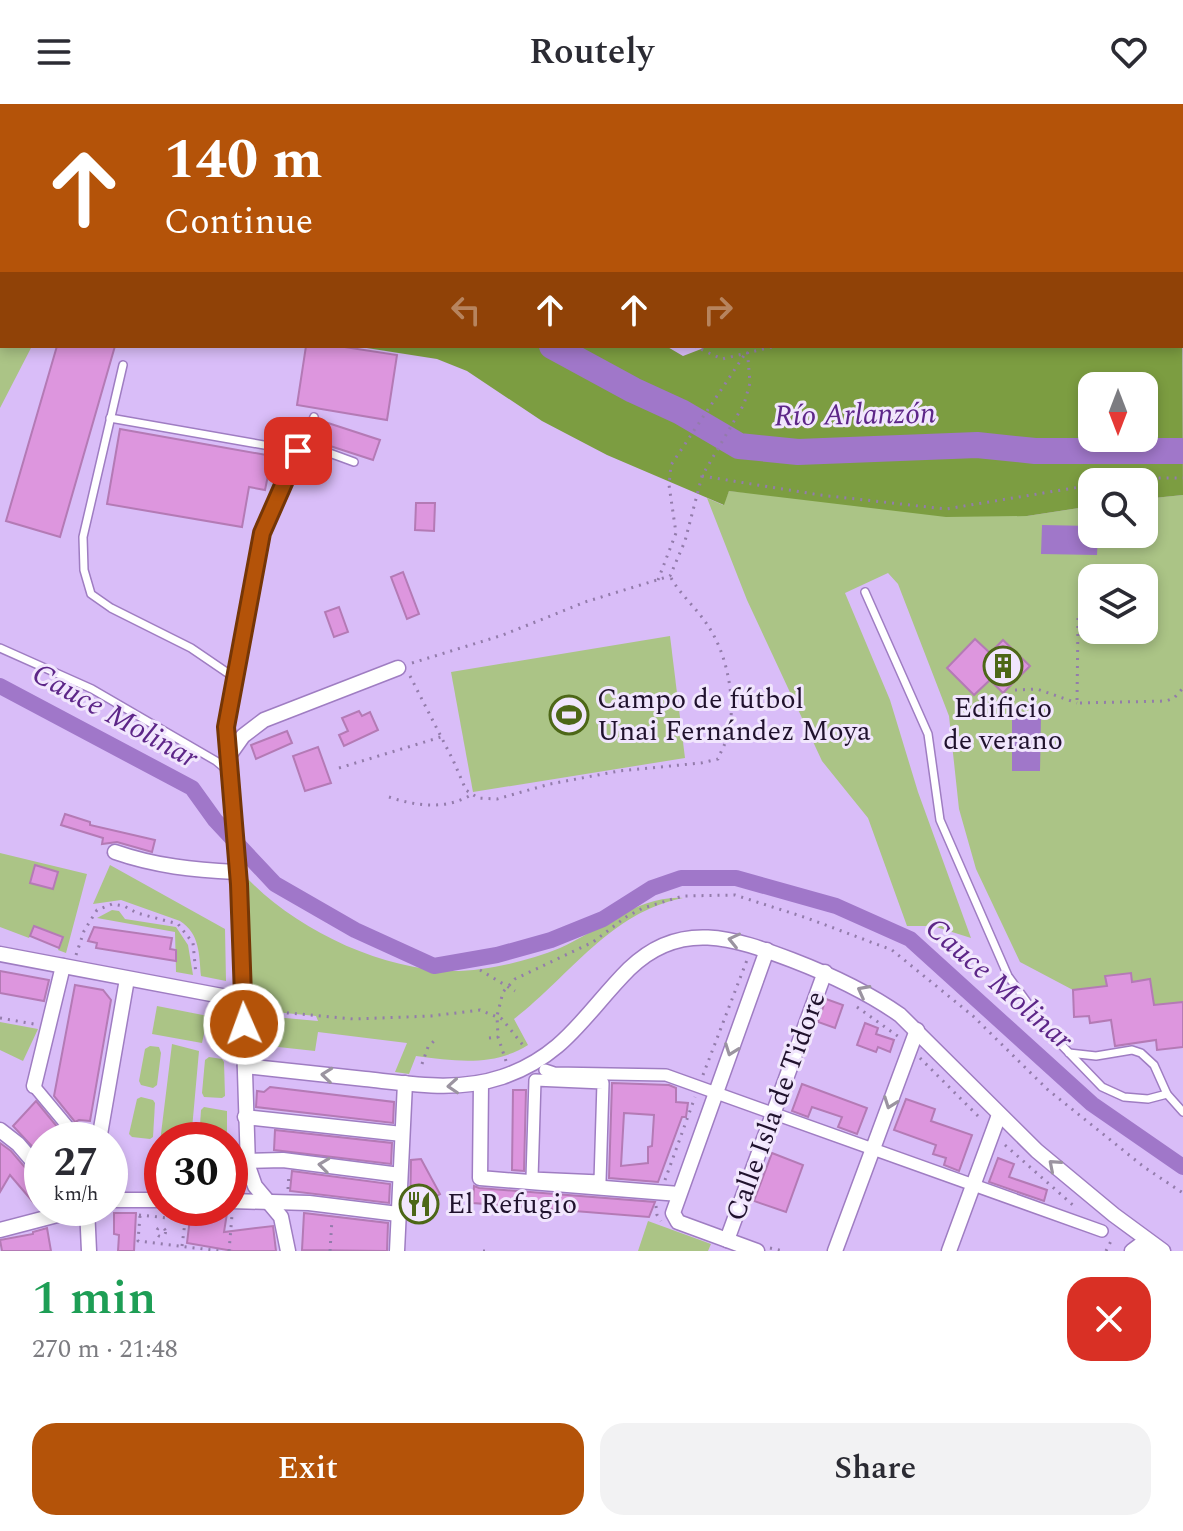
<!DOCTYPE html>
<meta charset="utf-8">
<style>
:root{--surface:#fff;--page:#f2f2f3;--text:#2b2b33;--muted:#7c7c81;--accent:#b45309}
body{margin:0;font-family:Spectral,serif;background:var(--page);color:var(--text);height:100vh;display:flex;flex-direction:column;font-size:30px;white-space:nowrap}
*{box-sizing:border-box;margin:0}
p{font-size:26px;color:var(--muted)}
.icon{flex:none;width:44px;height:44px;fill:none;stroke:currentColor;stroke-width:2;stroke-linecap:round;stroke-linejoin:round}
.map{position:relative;height:1147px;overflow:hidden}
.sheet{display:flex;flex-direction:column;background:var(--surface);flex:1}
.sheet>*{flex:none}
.guide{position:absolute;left:0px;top:0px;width:1184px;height:244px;box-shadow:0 4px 12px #0003;background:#b45309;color:#fff;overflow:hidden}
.needle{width:52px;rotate:180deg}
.buttons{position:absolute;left:1078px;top:268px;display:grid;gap:16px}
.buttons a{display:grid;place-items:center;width:80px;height:80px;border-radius:16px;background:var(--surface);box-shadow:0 4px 12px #0003;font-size:40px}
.speed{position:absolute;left:24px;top:1018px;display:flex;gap:16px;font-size:40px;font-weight:700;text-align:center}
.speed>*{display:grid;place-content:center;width:104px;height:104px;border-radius:50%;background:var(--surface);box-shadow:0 4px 12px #0003;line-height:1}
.speed small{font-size:20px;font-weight:400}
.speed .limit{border:12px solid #d22;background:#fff;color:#111}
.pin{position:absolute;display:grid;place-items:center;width:68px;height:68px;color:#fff;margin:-34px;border-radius:16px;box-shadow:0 4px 12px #0006}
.me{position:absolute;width:88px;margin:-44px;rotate:358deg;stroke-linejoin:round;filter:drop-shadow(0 0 6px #0008)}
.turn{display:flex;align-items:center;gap:28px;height:168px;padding:0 32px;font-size:36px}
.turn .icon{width:104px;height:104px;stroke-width:2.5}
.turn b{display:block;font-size:56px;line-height:68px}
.lanes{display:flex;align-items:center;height:76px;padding:0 32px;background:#0003;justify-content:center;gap:40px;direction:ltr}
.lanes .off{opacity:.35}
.round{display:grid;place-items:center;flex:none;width:84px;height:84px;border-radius:24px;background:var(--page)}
.headline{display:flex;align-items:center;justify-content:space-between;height:136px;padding:0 32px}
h1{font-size:48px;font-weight:600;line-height:60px;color:#1e9e55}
.cta{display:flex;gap:16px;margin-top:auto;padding:16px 32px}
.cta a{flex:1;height:92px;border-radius:24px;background:var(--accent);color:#fff;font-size:32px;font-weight:600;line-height:92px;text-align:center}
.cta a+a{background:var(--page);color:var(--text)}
header{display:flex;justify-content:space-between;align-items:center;height:104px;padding:0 32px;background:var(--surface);font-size:36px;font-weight:600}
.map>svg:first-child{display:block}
.green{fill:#abc486;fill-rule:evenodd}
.forest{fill:#7c9d41;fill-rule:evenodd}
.water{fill:#a077c9}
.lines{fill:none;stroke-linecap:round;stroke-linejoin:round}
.canal{stroke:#a077c9;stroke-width:16}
.river{stroke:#a077c9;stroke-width:26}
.building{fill:#dd96de;stroke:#b47ab5;stroke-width:2;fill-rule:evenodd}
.service-casing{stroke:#9f7dc2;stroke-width:10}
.pedestrian-casing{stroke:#9f7dc2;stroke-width:14}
.minor-casing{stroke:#9f7dc2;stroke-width:17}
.motorway-casing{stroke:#9f7dc2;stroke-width:29}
.path{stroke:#937cab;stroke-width:3;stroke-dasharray:2 6;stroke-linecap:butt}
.service{stroke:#fff;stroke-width:7}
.pedestrian{stroke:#fff;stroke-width:11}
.minor{stroke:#fff;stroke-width:14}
.motorway{stroke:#fff;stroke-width:26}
.oneway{stroke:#9b94a0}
.route-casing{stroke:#753606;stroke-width:20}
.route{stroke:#b45309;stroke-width:14}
.labels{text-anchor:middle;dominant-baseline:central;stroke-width:6;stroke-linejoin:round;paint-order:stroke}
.poi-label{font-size:28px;fill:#20122d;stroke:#f1e6fd;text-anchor:start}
.street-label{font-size:28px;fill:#20122d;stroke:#f1e6fd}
.water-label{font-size:30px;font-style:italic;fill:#5d2688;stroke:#f1e6fd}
</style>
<header><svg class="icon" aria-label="menu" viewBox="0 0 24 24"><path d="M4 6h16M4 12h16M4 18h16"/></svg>Routely<svg class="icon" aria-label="heart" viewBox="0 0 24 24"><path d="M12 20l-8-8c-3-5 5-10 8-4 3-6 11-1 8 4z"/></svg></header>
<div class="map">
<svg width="1183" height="1147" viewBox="0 0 1183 1147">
<rect width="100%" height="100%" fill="#d9bdf8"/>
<g class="green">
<path d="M 0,178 L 2,242 L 32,242 L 0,304 Z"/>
<path d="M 729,387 L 1027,412 L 1092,402 L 1092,430 L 1144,430 L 1144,395 L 1183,391 L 1183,898 L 1153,901 L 1150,876 L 1132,878 L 1131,869 L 1106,872 L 1107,882 L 1073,886 L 1020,858 L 976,765 L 959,705 L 949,612 L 898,480 L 888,469 L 845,489 L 890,596 L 918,688 L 971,834 L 933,822 L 907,822 L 868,714 L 822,657 L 747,496 L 707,394 L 723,401 ZM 1092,474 L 1144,474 L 1144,526 L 1092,526 Z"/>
<path d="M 670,532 L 685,654 L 473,688 L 451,568 Z"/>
<path d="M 0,749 L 87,770 L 66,849 L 58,846 L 63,833 L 35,822 L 29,834 L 0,823 Z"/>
<path d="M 110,761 L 225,825 L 226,877 L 201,872 C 199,850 200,830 180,817 L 121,796 L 93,800 Z"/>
<path d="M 246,773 C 295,825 380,866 453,867 C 487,867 528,857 560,844 C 599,827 639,791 683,794 C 610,808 569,873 514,915 L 528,941 C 493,963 455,957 416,952 L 409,970 L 395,968 L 407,939 L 318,928 L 315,947 L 260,941 L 263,912 L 318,917 L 316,912 L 253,906 Z"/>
<path d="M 112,806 L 119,807 L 125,815 L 176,823 L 188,841 L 193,871 L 176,868 L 175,828 L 97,814 Z"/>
<path d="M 157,902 L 208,912 L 202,939 L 152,930 Z"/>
<path d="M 0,918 L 38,925 L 23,957 L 0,946 Z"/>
<path d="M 172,940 L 199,947 L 191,1036 L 162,1036 L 160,1038 Z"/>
<path d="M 150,942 L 159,943 L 161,949 L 157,981 L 153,984 L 141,981 L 139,977 L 145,945 Z"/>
<path d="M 209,953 L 222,955 L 224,958 L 225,992 L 222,994 L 204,993 L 202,989 L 205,956 Z"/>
<path d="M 141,993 L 153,996 L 155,999 L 153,1033 L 150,1035 L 132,1033 L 129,1030 L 137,995 Z"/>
<path d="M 204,1003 L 227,1007 L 227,1036 L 199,1036 L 201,1006 Z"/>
<path d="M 648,1117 L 711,1140 L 708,1147 L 638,1147 Z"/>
</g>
<path class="forest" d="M 1182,162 L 1183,391 L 1144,395 L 1144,378 L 1092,378 L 1092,402 L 1027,412 L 946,413 L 729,387 L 724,401 L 607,351 L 542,317 L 467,267 L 437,255 L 354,242 L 666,242 L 683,252 L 709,242 L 1182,242 ZM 1144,282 L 1144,334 L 1092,334 L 1092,282 Z"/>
<g class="water">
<path d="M 1042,421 L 1092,422 L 1092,430 L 1098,430 L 1097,451 L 1041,450 Z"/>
<path d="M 1012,611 L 1041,611 L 1040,667 L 1012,667 Z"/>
</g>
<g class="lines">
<path class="canal" d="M 0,582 L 192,684 L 215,716 L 275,780 L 355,826 L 434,862 L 497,851 L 551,836 L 603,815 L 652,784 L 681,774 L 736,774 L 836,802 L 910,835 L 1092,1000 L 1183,1063"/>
<g class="river">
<path d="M 0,105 L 2,105"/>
<path d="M 552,242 L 633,286 L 681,308 L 739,342 L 798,348 L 977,341 L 1035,347 L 1183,347"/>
</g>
</g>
<g class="building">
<path d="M 57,242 L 115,242 L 60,433 L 6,417 Z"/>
<path d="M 306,242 L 338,242 L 397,251 L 387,316 L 297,301 Z"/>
<path d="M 328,319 L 380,336 L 373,356 L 321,339 Z"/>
<path d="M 120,325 L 272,352 L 265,386 L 249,383 L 242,423 L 107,400 Z"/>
<path d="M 416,399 L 435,399 L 434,427 L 415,426 Z"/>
<path d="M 403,468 L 419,510 L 407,515 L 391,473 Z"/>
<path d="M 339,503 L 348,528 L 334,533 L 325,508 Z"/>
<path d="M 975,535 L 990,549 L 1003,536 L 1030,562 L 1003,589 L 990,576 L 974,591 L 947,564 Z"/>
<path d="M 359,607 L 362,612 L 370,608 L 378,626 L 344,642 L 339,631 L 348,627 L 342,614 Z"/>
<path d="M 287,627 L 292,639 L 256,655 L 251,641 Z"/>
<path d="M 318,643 L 331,679 L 305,687 L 293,652 Z"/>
<path d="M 65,710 L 90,718 L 90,721 L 155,736 L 152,748 L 117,738 L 102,740 L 103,734 L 61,721 Z"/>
<path d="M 35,761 L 58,768 L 53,785 L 30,779 Z"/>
<path d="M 34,822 L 63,833 L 59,844 L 30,832 Z"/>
<path d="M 94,823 L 172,834 L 170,845 L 176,846 L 176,857 L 96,844 L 97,839 L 88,837 Z"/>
<path d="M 0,867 L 49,876 L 44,897 L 0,889 Z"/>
<path d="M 1131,869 L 1132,878 L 1150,875 L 1154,901 L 1183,898 L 1183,943 L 1157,946 L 1156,936 L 1115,942 L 1111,916 L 1090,919 L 1089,912 L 1074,913 L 1073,886 L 1107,882 L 1105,872 Z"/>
<path d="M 75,881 L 103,886 L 111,896 L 90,1017 L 79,1016 L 75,1018 L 54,992 Z"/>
<path d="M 826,895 L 843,901 L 835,924 L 818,918 Z"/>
<path d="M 865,919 L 878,924 L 876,930 L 894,936 L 890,948 L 878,943 L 876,948 L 857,941 Z"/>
<path d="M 612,979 L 669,981 L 676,984 L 676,998 L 688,999 L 686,1013 L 682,1013 L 658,1078 L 609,1074 ZM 624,1009 L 654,1011 L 652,1042 L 648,1043 L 648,1059 L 621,1062 Z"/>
<path d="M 802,980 L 867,1004 L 857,1030 L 838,1023 L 842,1013 L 812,1003 L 808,1013 L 792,1007 Z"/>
<path d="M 270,983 L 394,998 L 393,1019 L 256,1003 L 257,987 L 264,988 Z"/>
<path d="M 513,986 L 526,986 L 524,1067 L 512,1066 Z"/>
<path d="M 906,995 L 935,1005 L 931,1017 L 972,1031 L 959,1067 L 944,1061 L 946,1054 L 933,1050 L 936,1041 L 894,1026 Z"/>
<path d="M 36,997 L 68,1036 L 42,1036 L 42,1053 L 13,1022 Z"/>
<path d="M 275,1026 L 392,1039 L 391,1060 L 274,1046 Z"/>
<path d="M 0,1039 L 11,1047 L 34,1074 L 42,1078 L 42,1089 L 33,1098 L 10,1071 L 0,1088 Z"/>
<path d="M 772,1049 L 803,1061 L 786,1108 L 754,1097 Z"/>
<path d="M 998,1054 L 1014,1060 L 1009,1073 L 1047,1086 L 1044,1097 L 989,1078 Z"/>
<path d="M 421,1055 L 440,1090 L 429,1096 L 428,1109 L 410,1108 L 411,1056 Z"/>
<path d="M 292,1067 L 390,1080 L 389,1099 L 290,1087 Z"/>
<path d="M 474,1082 L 479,1084 L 655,1098 L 649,1113 L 473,1099 Z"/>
<path d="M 211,1107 L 227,1109 L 224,1128 L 273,1122 L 276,1147 L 233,1147 L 187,1139 L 190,1114 L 210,1114 Z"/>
<path d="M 114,1109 L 136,1109 L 134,1147 L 118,1147 L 119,1131 L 114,1130 Z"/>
<path d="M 304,1109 L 388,1119 L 387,1147 L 302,1146 Z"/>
<path d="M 47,1124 L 51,1147 L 2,1147 L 0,1136 L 33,1130 L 33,1128 Z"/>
</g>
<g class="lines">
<g class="service-casing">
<g id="service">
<path d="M 1071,0 L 1073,2"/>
<path d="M 1182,21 L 1183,21"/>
<path d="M 123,261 L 83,433 L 84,466 L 91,490 L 111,504 L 191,544 L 235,574"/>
<path d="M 110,314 L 298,347"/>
<path d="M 302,339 L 354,358"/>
<path d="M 865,488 L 928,630 L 940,716 L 1008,872 L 1048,927 L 1102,983 L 1124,993 L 1148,995 L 1167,990"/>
<path d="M 0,544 L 92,585 L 216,657 L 228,667"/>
<path d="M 226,623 L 262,429 L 314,313"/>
<path d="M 1069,949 L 1096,952 L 1132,946 L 1141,949 L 1154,961 L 1167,990 L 1183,1008"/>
</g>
</g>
<g class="pedestrian-casing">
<g id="pedestrian">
<path d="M 545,966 L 554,969 L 666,971 L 1102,1127"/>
<path d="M 535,976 L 603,979 L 600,1077 L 532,1074 Z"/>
<path d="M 34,982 L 79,1036"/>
</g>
</g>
<g class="minor-casing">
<g id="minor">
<path d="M 226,623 L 239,780 L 248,1062 L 255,1082 L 281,1113 L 288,1147"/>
<path d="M 228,653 L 243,632 L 264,616 L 398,564"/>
<path d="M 115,748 C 155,762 194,766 236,768"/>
<path d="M 0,850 L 243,896"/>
<path d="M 245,962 C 285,966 325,971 365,975 C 412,980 457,988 502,973 C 565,952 586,908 629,865 C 680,815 734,834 792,856 C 831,871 866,887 900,911 L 1037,1047 L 1114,1111 L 1163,1147"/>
<path d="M 481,979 L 480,1074 L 679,1090"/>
<path d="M 34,982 L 63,862"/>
<path d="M 245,1013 L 402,1030"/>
<path d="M 0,1026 L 18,1040 L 42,1068"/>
<path d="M 99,1036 L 127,875"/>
<path d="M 248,1057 L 283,1056 L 400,1071"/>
<path d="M 110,1096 L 162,1096"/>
<path d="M 230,1097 L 309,1099 L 398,1110"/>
<path d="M 87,1104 L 89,1147"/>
<path d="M 0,1126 L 84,1104"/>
<path d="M 727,1136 L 825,868"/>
<path d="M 397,1147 L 405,979"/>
<path d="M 757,1147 L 678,1118 L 673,1109 L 767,846"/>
<path d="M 835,1147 L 917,926"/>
<path d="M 949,1147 L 999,1011"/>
<path d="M 1132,1147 L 1140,1141 L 1152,1140"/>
</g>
</g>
<g class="motorway-casing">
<g id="motorway">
<path d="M 749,0 L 755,2"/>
<path d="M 828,0 L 834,2"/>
<path d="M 1182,114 L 1183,114"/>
<path d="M 1182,138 L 1183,139"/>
</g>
</g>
<g class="path">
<path d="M 147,0 L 151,2"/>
<path d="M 559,0 L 564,2"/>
<path d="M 1024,0 L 1062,2"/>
<path d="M 1182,204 L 1183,205"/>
<path d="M 1182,232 L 1183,232"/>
<path d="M 694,242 L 722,255 L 776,242"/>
<path d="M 702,372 L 820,391 L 946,405 L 1092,381"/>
<path d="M 1111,378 L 1132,374 L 1183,374"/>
<path d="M 658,476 L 676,429 L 669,381 L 671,361 L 747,247"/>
<path d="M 1078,514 L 1077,599 L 1166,597 L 1174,594 L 1183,584"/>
<path d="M 412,559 L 503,531 L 585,498 L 670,472 L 685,437 L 702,372 L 744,300 L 750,279 L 747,242"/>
<path d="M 410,572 L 453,656 L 466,686 L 478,694 L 497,695 L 550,680 L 619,667 L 701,659 L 718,655 C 721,647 726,639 728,631 C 737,599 727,549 708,522 C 697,504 680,491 670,472"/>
<path d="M 1015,586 L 1037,585 L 1077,599"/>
<path d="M 339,664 L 441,633"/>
<path d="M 389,693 C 416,702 445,706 471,691"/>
<path d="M 76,851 L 84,827 L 97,806 L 112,800 L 124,802 L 137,809 L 178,820 L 193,839 L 196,871"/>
<path d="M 480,866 L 515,887"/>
<path d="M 857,903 L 899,933"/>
<path d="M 255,906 L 354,915 L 431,912 L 480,906 L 502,915 L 526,945"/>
<path d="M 0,914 L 34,920"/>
<path d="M 489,934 L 498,933"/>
<path d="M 920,954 L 982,1016"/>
<path d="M 506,957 L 498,933 L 497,912 L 503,888 L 515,875 L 593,838 L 626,813 L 643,804 L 683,792 L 735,791 L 807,814 L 892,846 L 973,912 L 1047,985 L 1144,1063 L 1183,1089"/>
<path d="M 422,960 L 428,943 L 435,936 L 439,936"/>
<path d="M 703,971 L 747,856"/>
<path d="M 1005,1041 L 1074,1102"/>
<path d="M 665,1076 L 695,993"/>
<path d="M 288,1085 L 289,1069"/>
<path d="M 656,1102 L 657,1111 L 661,1117"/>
<path d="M 139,1111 L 178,1115 L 191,1106 L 220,1105"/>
<path d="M 140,1112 L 138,1137 L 220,1147"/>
<circle cx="161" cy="1128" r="4.5"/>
<path d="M 182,1142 L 186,1110"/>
<path d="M 770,1144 L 784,1147"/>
<path d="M 229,1147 L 232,1111"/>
<path d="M 330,1147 L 332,1115"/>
<path d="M 483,1147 L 490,1147"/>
<path d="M 1106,1147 L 1112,1135"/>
</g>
<use href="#service" class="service"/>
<use href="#pedestrian" class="pedestrian"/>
<use href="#minor" class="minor"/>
<use href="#motorway" class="motorway"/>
</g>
<defs><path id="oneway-chevron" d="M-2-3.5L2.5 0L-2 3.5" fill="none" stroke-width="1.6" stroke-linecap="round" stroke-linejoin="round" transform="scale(2)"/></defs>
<g class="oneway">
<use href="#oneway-chevron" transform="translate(734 836) rotate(-167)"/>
<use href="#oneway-chevron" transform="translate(863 887) rotate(-152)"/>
<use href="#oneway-chevron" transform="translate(731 946) rotate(110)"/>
<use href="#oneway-chevron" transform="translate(327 971) rotate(-174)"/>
<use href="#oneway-chevron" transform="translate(453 982) rotate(176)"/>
<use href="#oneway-chevron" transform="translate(890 999) rotate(110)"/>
<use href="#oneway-chevron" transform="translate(324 1061) rotate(-173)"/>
<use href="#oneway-chevron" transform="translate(1054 1061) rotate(-139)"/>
</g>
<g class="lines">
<g class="route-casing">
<path id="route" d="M 244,920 L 239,780 L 226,623 L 262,429 L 298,347"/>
</g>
<use href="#route" class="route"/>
</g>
<defs>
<g id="building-ring" transform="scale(2)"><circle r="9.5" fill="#f1e6fd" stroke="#4d6717" stroke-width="1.5"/><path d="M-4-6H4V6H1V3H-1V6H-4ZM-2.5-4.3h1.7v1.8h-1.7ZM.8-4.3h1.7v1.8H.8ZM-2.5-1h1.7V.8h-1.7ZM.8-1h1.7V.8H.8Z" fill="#4d6717"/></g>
<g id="stadium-ring" transform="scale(2)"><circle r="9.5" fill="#f1e6fd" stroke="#4d6717" stroke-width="1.5"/><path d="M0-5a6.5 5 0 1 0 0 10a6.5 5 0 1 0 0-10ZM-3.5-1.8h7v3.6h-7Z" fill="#4d6717"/></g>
<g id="restaurant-ring" transform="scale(2)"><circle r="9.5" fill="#f1e6fd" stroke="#4d6717" stroke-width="1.5"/><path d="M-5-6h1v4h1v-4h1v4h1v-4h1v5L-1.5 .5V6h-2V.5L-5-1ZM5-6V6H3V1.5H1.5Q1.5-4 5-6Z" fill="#4d6717"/></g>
</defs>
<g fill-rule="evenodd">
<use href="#building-ring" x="1003" y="562"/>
<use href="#stadium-ring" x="569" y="611"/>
<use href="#restaurant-ring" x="419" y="1100"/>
</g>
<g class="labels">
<g class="poi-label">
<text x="597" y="595">Campo de fútbol<tspan x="597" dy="32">Unai Fernández Moya</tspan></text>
<text x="1003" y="604" text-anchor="middle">Edificio<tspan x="1003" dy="32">de verano</tspan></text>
<text x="447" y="1100">El Refugio</text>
</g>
<g class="street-label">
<text transform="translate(776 1002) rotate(-70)">Calle Isla de Tidore</text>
</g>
<g class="water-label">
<text transform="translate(855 311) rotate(-1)">Río Arlanzón</text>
<text transform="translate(115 612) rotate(29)">Cauce Molinar</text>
<text transform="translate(999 880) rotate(41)">Cauce Molinar</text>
</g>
</g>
</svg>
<div class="buttons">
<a><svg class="needle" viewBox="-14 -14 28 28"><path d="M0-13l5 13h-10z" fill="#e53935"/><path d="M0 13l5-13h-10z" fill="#7c7c81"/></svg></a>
<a><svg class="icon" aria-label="search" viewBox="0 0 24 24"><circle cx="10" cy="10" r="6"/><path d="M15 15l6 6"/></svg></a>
<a><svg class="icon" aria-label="layers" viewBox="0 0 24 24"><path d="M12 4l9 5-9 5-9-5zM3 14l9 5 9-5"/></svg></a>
</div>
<div class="speed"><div>27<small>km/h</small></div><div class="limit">30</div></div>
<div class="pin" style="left:298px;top:347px;background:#d93025"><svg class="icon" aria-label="arrive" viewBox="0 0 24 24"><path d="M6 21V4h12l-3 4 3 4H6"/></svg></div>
<svg class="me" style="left:244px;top:920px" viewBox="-20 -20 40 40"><circle r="17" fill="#b45309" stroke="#fff" stroke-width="3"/><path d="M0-11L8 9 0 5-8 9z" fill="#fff"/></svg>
<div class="guide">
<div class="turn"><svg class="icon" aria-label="ahead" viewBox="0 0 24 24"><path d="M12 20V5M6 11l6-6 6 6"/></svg><div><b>140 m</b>Continue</div></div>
<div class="lanes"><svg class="icon off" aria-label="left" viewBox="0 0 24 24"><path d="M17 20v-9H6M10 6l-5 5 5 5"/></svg><svg class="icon" aria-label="ahead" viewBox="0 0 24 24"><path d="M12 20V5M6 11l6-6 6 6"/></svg><svg class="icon" aria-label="ahead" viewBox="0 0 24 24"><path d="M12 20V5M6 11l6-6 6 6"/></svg><svg class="icon off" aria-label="right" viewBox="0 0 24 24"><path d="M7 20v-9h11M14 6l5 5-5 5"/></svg></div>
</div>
</div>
<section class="sheet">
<div class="headline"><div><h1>1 min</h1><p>270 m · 21:48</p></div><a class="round" style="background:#d93025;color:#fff"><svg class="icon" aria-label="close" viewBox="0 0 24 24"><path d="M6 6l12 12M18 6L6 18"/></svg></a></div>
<div class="cta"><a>Exit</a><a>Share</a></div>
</section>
